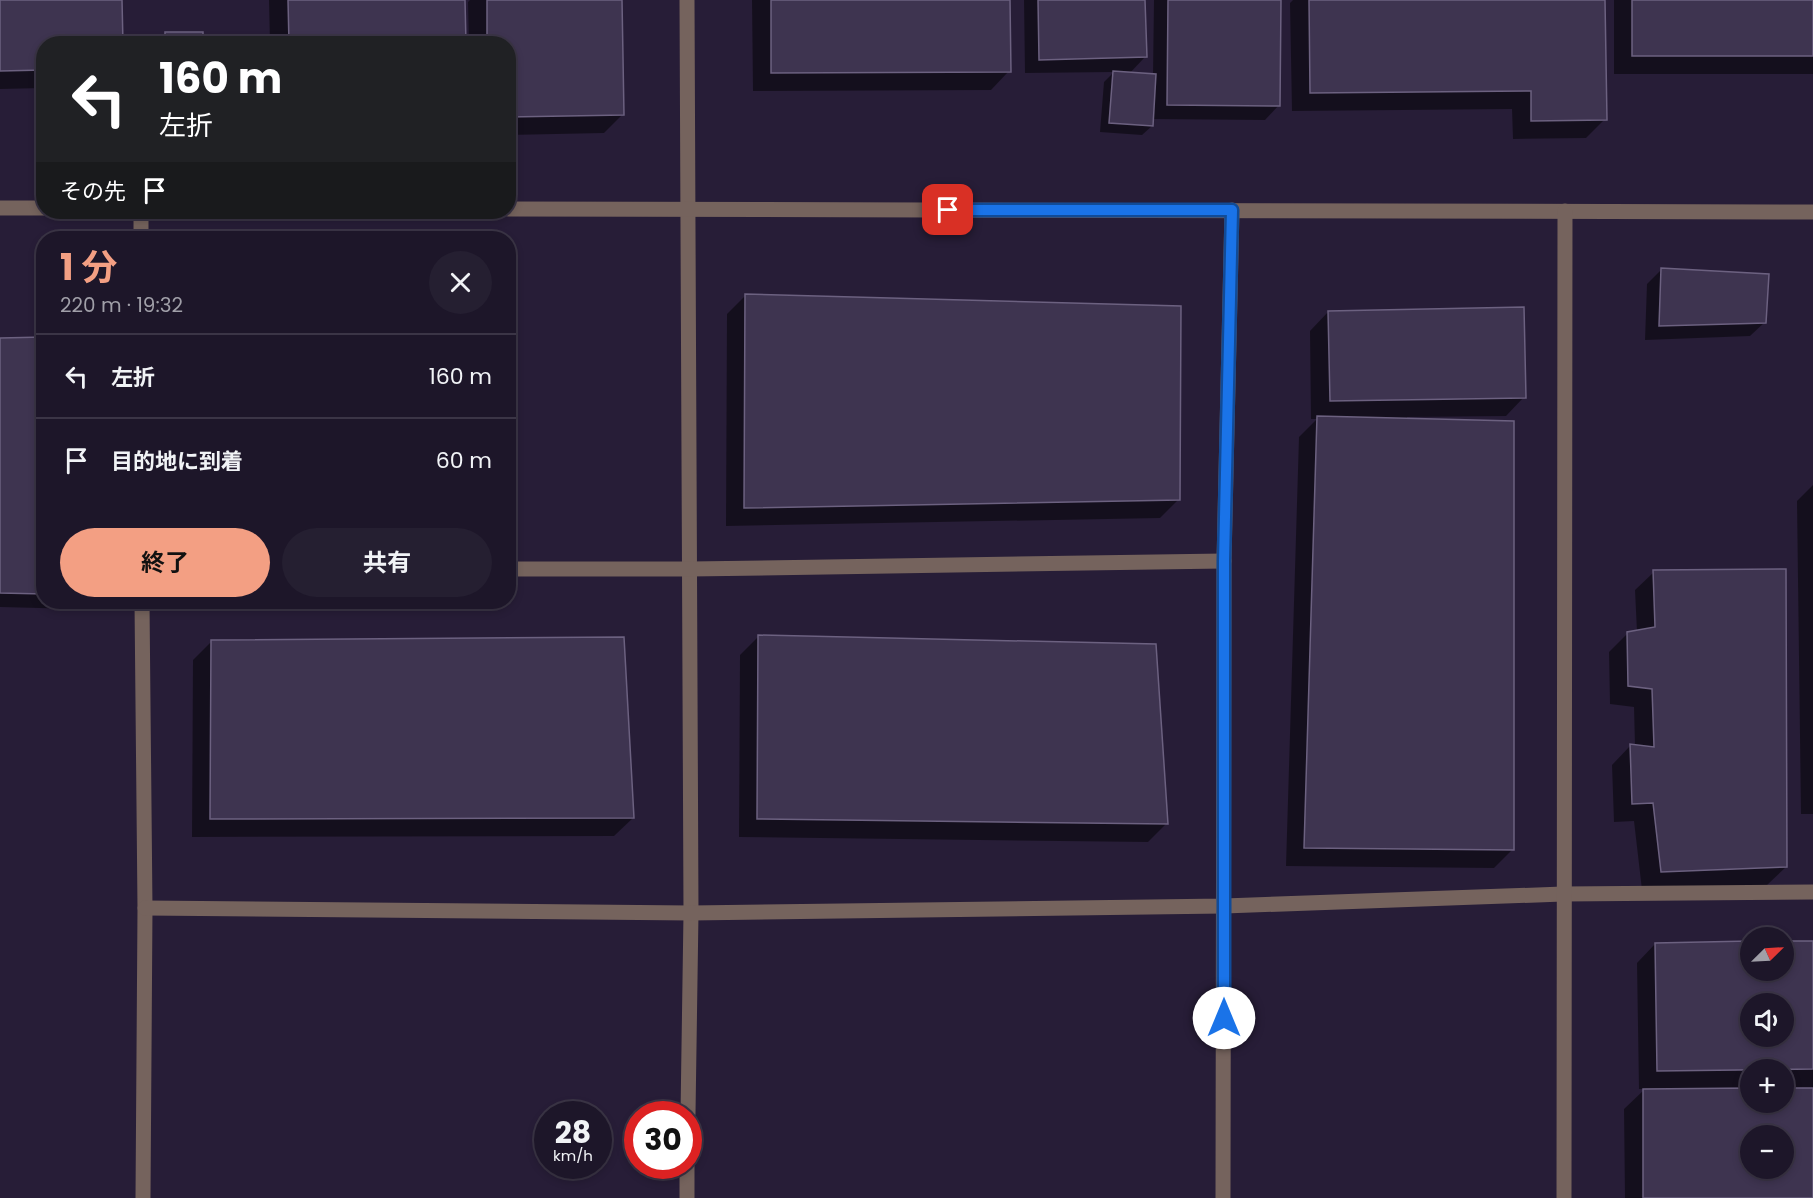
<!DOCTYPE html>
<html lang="ja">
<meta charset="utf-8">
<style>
:root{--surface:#1d1629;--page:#251f31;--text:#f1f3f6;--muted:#a09fa8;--line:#3b3546;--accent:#f39f83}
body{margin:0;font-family:Poppins,"Noto Sans JP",sans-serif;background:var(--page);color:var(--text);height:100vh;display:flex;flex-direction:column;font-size:22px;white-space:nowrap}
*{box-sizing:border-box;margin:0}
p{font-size:20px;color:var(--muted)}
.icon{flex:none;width:33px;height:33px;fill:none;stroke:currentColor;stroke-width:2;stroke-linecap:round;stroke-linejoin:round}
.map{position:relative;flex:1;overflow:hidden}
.side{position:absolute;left:36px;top:231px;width:480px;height:378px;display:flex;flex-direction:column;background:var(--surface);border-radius:24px;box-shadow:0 3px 9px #0003,0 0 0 2px var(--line)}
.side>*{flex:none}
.guide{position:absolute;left:36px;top:36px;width:480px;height:183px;border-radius:24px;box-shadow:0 3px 9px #0003,0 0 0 2px var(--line);background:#202124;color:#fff;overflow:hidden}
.needle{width:39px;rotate:66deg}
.tools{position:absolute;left:1740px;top:927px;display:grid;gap:12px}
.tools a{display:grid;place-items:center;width:54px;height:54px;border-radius:50%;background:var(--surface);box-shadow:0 3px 9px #0003,0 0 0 2px var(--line);font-size:30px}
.speed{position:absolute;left:534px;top:1101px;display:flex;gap:12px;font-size:30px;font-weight:700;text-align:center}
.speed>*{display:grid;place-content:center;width:78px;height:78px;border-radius:50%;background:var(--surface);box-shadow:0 3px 9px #0003,0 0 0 2px var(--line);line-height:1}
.speed small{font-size:15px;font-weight:400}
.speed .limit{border:9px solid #d22;background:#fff;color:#111}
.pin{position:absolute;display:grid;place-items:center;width:51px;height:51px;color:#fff;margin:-26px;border-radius:12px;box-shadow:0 3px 9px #0006}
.me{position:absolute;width:66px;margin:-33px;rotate:0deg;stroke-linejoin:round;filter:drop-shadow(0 0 4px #0008)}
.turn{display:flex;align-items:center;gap:21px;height:126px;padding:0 24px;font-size:27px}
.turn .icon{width:78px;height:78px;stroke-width:2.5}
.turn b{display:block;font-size:42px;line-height:51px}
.then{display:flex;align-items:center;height:57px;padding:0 24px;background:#0003;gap:12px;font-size:22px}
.round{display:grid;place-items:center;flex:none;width:63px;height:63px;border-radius:32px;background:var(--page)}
.headline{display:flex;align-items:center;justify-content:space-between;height:102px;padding:0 24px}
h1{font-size:36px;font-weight:700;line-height:45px;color:var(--accent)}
.cta{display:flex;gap:12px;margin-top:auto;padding:12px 24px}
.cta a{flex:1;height:69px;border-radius:36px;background:var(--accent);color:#111;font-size:24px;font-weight:700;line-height:69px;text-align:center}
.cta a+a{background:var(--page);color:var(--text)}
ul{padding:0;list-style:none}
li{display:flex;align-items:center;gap:18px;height:84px;padding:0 24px;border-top:2px solid var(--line)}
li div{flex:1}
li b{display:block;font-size:22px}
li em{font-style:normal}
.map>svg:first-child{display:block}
.shadow{fill:#0007;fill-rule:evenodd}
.building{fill:#3e3450;stroke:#6c6180;stroke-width:1.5;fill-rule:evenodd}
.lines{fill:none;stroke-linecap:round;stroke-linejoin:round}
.minor{stroke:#75635d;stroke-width:15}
.route-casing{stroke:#114b97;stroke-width:15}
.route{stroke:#1a73e8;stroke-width:10}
</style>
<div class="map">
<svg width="1813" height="1198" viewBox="0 0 1813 1198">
<rect width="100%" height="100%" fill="#271d37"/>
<g class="shadow">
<path d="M 0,0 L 120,0 L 44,44 L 44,88 L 0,89 Z"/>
<path d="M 269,0 L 463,0 L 464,44 L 270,44 Z"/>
<path d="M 470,0 L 620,0 L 623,114 L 604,133 L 508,135 L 508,44 L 469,44 L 468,2 Z"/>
<path d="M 752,0 L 1009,0 L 1009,71 L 991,90 L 753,91 Z"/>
<path d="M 1024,0 L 1144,0 L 1145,57 L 1129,74 L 1153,75 L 1154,0 L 1280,0 L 1279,105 L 1265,120 L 1152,119 L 1152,126 L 1142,135 L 1100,132 L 1104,82 L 1114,72 L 1025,73 Z"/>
<path d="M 1293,0 L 1604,0 L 1605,119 L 1586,138 L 1513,139 L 1512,109 L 1292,111 L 1290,3 Z"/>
<rect x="1614" y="0" width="199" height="74"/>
<path d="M 165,34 L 201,44 L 156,44 Z"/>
<path d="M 1661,270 L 1765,322 L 1750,336 L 1645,340 L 1647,284 Z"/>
<path d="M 745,296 L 1179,499 L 1160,518 L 726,526 L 727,314 Z"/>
<path d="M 1328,312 L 1524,397 L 1506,416 L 1407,417 L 1513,849 L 1494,868 L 1286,866 L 1299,437 L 1317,419 L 1311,419 L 1310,331 Z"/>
<path d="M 44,338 L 44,602 L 85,602 L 78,609 L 0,607 L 0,339 Z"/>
<path d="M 1813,485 L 1813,814 L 1801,814 L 1797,501 Z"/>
<path d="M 1654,572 L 1786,867 L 1767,885 L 1642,890 L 1634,821 L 1614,822 L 1612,765 L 1630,746 L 1635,746 L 1634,707 L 1610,704 L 1609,652 L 1628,633 L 1637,632 L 1635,590 Z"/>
<path d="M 759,636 L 1167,823 L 1148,842 L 739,837 L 740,655 Z"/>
<path d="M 212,641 L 633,818 L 614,836 L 192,837 L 193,660 Z"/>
<path d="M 1784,942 L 1813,942 L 1813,1198 L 1625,1198 L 1624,1109 L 1645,1089 L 1639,1089 L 1637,963 L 1655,944 L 1750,943 L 1750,970 L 1784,970 ZM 1750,1004 L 1784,1004 L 1784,1036 L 1750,1036 ZM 1750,1070 L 1784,1070 L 1784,1102 L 1750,1102 ZM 1750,1136 L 1784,1136 L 1784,1168 L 1750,1168 Z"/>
</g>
<g class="building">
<path d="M 0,0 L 122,0 L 123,44 L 44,44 L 44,70 L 0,71 Z"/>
<path d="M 288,0 L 465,0 L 466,44 L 289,44 Z"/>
<path d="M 487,0 L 622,0 L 624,115 L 508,117 L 508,44 L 487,44 Z"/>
<path d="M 771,0 L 1010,0 L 1011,72 L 771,73 Z"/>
<path d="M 1038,0 L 1145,0 L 1147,57 L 1039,60 Z"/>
<path d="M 1168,0 L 1281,0 L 1280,106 L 1167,105 Z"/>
<path d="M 1309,0 L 1605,0 L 1607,120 L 1531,121 L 1531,91 L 1310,93 Z"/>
<rect x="1632" y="0" width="181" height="56"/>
<rect x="165" y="32" width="38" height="12"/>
<path d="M 1113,71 L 1156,74 L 1153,126 L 1109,123 Z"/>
<path d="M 1661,268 L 1769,274 L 1766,323 L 1659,326 Z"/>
<path d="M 745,294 L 1181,306 L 1180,500 L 744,508 Z"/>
<path d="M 1524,307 L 1526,398 L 1330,401 L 1328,311 Z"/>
<path d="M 44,337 L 44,594 L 0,593 L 0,338 Z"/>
<path d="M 1317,416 L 1514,421 L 1514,850 L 1304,848 Z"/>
<path d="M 1786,569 L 1787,867 L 1661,872 L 1653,803 L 1632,804 L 1630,744 L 1654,747 L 1652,689 L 1628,686 L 1627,632 L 1655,627 L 1653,570 Z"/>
<path d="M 758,635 L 1156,644 L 1168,824 L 757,819 Z"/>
<path d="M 624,637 L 634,818 L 210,819 L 211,640 Z"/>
<path d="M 1750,941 L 1750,970 L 1784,970 L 1784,941 L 1813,941 L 1813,1069 L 1657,1071 L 1655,943 ZM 1750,1004 L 1784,1004 L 1784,1036 L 1750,1036 Z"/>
<path d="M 1750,1088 L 1750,1102 L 1784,1102 L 1784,1088 L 1813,1088 L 1813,1198 L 1643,1198 L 1643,1089 ZM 1750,1136 L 1784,1136 L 1784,1168 L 1750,1168 Z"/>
</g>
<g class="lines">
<g class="minor">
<path d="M 687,0 L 691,913 L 688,1114"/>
<path d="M 0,208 L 44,208"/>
<path d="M 508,209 L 1813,212"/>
<path d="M 141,212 L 141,238"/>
<path d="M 508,569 L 690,569 L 1224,561"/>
<path d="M 142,602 L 145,908 L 143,1198"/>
<path d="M 145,908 L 691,913 L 1224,906 L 1563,894 L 1813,892"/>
<path d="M 687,1198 L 687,1166"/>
<path d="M 1223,1198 L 1224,561 L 1232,210"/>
<path d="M 1564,1198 L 1565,211"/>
</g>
</g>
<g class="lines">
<g class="route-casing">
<path id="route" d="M 948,210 L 1232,210 L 1224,561 L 1224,1018"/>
</g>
<use href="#route" class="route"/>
</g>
</svg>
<div class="tools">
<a><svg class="needle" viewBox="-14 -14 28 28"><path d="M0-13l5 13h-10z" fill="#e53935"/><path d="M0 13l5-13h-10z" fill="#a09fa8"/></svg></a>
<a><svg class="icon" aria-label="sound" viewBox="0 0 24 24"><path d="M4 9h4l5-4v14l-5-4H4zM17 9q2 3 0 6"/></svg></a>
<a>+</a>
<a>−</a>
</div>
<div class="speed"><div>28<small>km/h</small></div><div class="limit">30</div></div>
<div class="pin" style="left:948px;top:210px;background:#d93025"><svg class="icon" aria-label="arrive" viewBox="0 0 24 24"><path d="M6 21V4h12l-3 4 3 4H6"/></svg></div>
<svg class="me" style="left:1224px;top:1018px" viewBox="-20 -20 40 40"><circle r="19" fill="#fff"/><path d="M0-13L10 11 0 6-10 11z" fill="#1a73e8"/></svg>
<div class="guide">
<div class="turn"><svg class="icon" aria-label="left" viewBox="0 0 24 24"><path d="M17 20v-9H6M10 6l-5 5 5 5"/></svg><div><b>160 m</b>左折</div></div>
<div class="then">その先<svg class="icon" aria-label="arrive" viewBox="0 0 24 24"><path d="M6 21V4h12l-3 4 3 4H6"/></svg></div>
</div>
<section class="side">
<div class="headline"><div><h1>1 分</h1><p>220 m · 19:32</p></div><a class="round"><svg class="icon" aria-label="close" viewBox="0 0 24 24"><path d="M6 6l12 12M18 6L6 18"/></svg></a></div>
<ul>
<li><svg class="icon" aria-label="left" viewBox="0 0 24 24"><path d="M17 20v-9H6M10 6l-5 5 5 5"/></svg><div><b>左折</b></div><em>160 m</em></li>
<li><svg class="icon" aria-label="arrive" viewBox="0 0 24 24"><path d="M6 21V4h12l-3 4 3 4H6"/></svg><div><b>目的地に到着</b></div><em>60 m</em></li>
</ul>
<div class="cta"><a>終了</a><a>共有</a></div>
</section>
</div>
